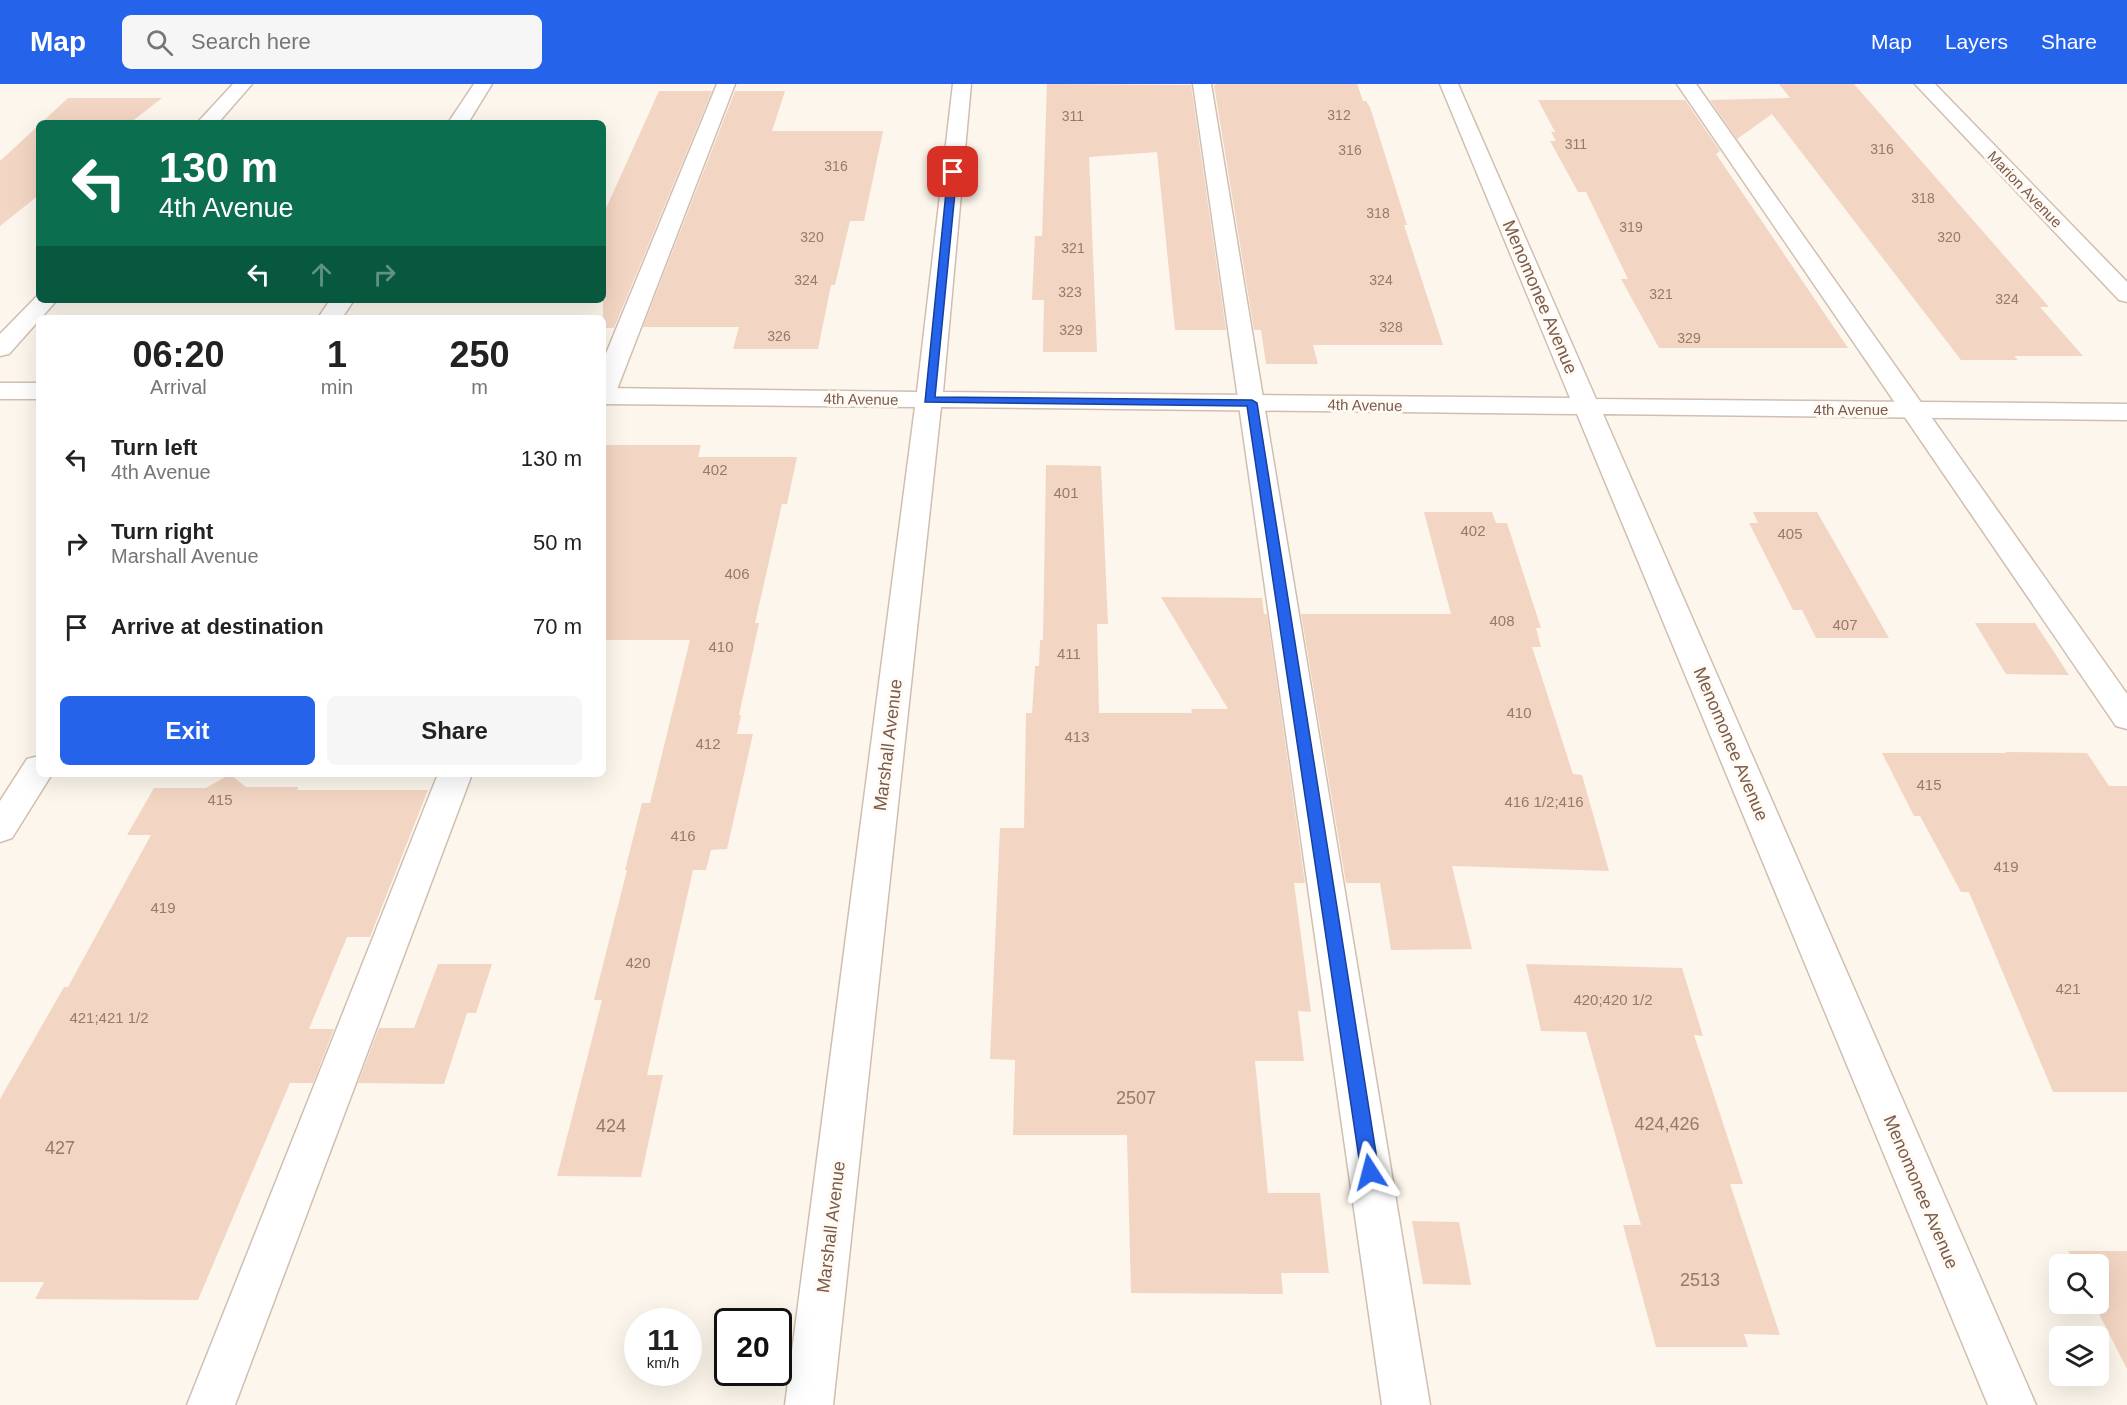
<!DOCTYPE html>
<style>
:root{--surface:#fff;--page:#f6f6f6;--text:#222;--muted:#767676;--accent:#2563eb}
body{margin:0;font-family:Helvetica,sans-serif;background:var(--page);color:var(--text);height:100vh;display:flex;flex-direction:column;font-size:22px;white-space:nowrap}
*{box-sizing:border-box;margin:0}
p{font-size:20px;color:var(--muted)}
.icon{flex:none;width:33px;height:33px;fill:none;stroke:currentColor;stroke-width:2;stroke-linecap:round;stroke-linejoin:round}
.map{position:relative;flex:1;overflow:hidden}
.drawer{position:absolute;left:36px;top:231px;width:570px;height:462px;display:flex;flex-direction:column;background:var(--surface);border-radius:9px;box-shadow:0 6px 24px #0002}
.drawer>*{flex:none}
.banner{position:absolute;left:36px;top:36px;width:570px;height:183px;border-radius:9px;box-shadow:0 6px 24px #0002;background:#0b6e4f;color:#fff;overflow:hidden}
.tools{position:absolute;left:2049px;top:1170px;display:grid;gap:12px}
.tools a{display:grid;place-items:center;width:60px;height:60px;border-radius:9px;background:var(--surface);box-shadow:0 6px 24px #0002;font-size:30px}
.speed{position:absolute;left:624px;top:1224px;display:flex;gap:12px;font-size:30px;font-weight:700;text-align:center}
.speed>*{display:grid;place-content:center;width:78px;height:78px;border-radius:50%;background:var(--surface);box-shadow:0 6px 24px #0002;line-height:1}
.speed small{font-size:15px;font-weight:400}
.speed .limit{border:3px solid #111;border-radius:9px;background:#fff;color:#111}
.pin{position:absolute;display:grid;place-items:center;width:51px;height:51px;color:#fff;margin:-26px;border-radius:12px;box-shadow:0 3px 9px #0006}
.me{position:absolute;width:66px;margin:-33px;rotate:351deg;stroke-linejoin:round;filter:drop-shadow(0 0 4px #0008)}
.turn{display:flex;align-items:center;gap:21px;height:126px;padding:0 24px;font-size:27px}
.turn .icon{width:78px;height:78px;stroke-width:2.5}
.turn b{display:block;font-size:42px;line-height:51px}
.lanes{display:flex;align-items:center;height:57px;padding:0 24px;background:#0003;justify-content:center;gap:30px;direction:ltr}
.lanes .off{opacity:.35}
.eta{display:flex;justify-content:space-evenly;align-items:center;height:102px;text-align:center}
.eta b{font-size:36px;font-weight:800;line-height:42px}
.primary-button{display:flex;gap:12px;margin-top:auto;padding:12px 24px}
.primary-button a{flex:1;height:69px;border-radius:9px;background:var(--accent);color:#fff;font-size:24px;font-weight:800;line-height:69px;text-align:center}
.primary-button a+a{background:var(--page);color:var(--text)}
ul{padding:0;list-style:none}
li{display:flex;align-items:center;gap:18px;height:84px;padding:0 24px}
li div{flex:1}
li b{display:block;font-size:22px}
li em{font-style:normal}
header{display:flex;align-items:center;gap:36px;box-sizing:border-box;height:84px;padding:0 30px;background:var(--accent);color:#fff}
header strong{font-size:28px}
nav{display:flex;gap:33px;margin-inline-start:auto;font-size:21px}
.search{width:420px;height:54px;background:var(--page);display:flex;align-items:center;gap:15px;box-sizing:border-box;padding:0 21px;border-radius:9px;color:var(--muted);font-size:22px}
.map>svg:first-child{display:block}
.building{fill:#f3d5c3}
.lines{fill:none;stroke-linecap:round;stroke-linejoin:round}
.lane-casing{stroke:#d1beb0;stroke-width:3}
.street-casing{stroke:#d1beb0;stroke-width:3}
.lane{fill:#fff;fill-rule:evenodd}
.street{fill:#fff;fill-rule:evenodd}
.route{fill:#2563eb;stroke:#184099;stroke-width:1.5}
.labels{text-anchor:middle;dominant-baseline:central;stroke-width:6;stroke-linejoin:round;paint-order:stroke}
.far-number-label{font-size:14px;fill:#987a6a}
.far-street-label{font-size:15px;fill:#7a5c4d;stroke:#fffaf3}
.number-label{font-size:15px;fill:#987a6a}
.street-label{font-size:18px;fill:#7a5c4d;stroke:#fffaf3}
.near-number-label{font-size:18px;fill:#987a6a}
</style>
<header>
<strong>Map</strong>
<div class="search"><svg class="icon" aria-label="search" viewBox="0 0 24 24"><circle cx="10" cy="10" r="6"/><path d="M15 15l6 6"/></svg>Search here</div>
<nav><a>Map</a><a>Layers</a><a>Share</a></nav>
</header>
<div class="map">
<svg width="2127" height="1321" viewBox="0 0 2127 1321">
<rect width="100%" height="100%" fill="#fdf6ec"/>
<g class="building">
<path d="M 1047,0 L 1191,1 L 1226,246 L 1175,246 L 1157,68 L 1089,73 L 1097,268 L 1043,268 L 1044,216 L 1032,216 L 1035,152 L 1042,152 Z"/>
<path d="M 1218,0 L 1357,0 L 1363,17 L 1366,17 L 1370,23 L 1407,141 L 1404,141 L 1443,261 L 1313,261 L 1318,280 L 1266,280 L 1261,246 L 1254,246 L 1214,1 Z"/>
<path d="M 1779,0 L 1854,0 L 2049,223 L 2040,223 L 2083,272 L 2014,272 L 2018,276 L 1961,276 L 1772,30 L 1737,55 L 1710,16 L 1790,14 Z"/>
<path d="M 659,7 L 712,7 L 614,244 L 603,244 L 603,131 Z"/>
<path d="M 735,7 L 785,7 L 772,47 L 883,47 L 864,137 L 850,137 L 835,201 L 831,201 L 818,265 L 733,265 L 739,243 L 643,243 Z"/>
<path d="M 68,14 L 162,14 L 130,39 L 41,39 Z"/>
<path d="M 1538,16 L 1685,16 L 1720,67 L 1716,70 L 1848,264 L 1659,264 L 1621,195 L 1628,195 L 1586,108 L 1578,108 L 1550,57 L 1556,57 L 1551,48 L 1555,48 Z"/>
<path d="M 39,41 L 39,111 L 0,142 L 0,77 Z"/>
<path d="M 603,361 L 701,361 L 698,373 L 797,373 L 787,420 L 782,420 L 755,539 L 759,539 L 739,631 L 741,631 L 737,650 L 753,650 L 727,765 L 711,766 L 706,786 L 693,786 L 647,991 L 663,991 L 641,1093 L 557,1092 L 602,916 L 594,916 L 627,786 L 625,786 L 642,719 L 650,719 L 690,556 L 603,556 Z"/>
<path d="M 1046,381 L 1101,382 L 1108,540 L 1097,540 L 1099,629 L 1192,629 L 1191,625 L 1228,625 L 1161,513 L 1262,514 L 1264,530 L 1267,530 L 1305,799 L 1294,799 L 1311,928 L 1298,927 L 1304,977 L 1255,977 L 1268,1109 L 1320,1109 L 1329,1189 L 1281,1189 L 1283,1210 L 1131,1209 L 1127,1051 L 1013,1051 L 1015,976 L 990,975 L 1000,744 L 1024,744 L 1026,629 L 1032,629 L 1035,582 L 1039,582 L 1040,556 L 1043,556 Z"/>
<path d="M 1424,428 L 1492,428 L 1496,439 L 1507,439 L 1541,544 L 1536,544 L 1541,563 L 1532,563 L 1573,690 L 1582,691 L 1609,787 L 1452,782 L 1472,865 L 1391,866 L 1380,799 L 1346,799 L 1301,530 L 1451,530 Z"/>
<path d="M 1753,428 L 1817,428 L 1889,554 L 1816,554 L 1802,526 L 1793,526 L 1749,439 L 1758,439 Z"/>
<path d="M 1975,539 L 2035,539 L 2069,591 L 2006,590 Z"/>
<path d="M 2005,668 L 2087,669 L 2109,702 L 2127,702 L 2127,1008 L 2053,1008 L 1969,808 L 1961,808 L 1920,732 L 1914,732 L 1882,669 L 2006,669 Z"/>
<path d="M 230,690 L 246,703 L 298,703 L 297,706 L 428,706 L 370,853 L 347,853 L 309,945 L 334,945 L 313,999 L 290,999 L 198,1216 L 35,1215 L 44,1198 L 0,1198 L 0,1015 L 64,903 L 68,903 L 151,751 L 127,751 L 154,704 L 206,704 Z"/>
<path d="M 438,880 L 492,880 L 476,929 L 467,929 L 444,1000 L 358,999 L 379,944 L 414,944 Z"/>
<path d="M 1526,880 L 1682,884 L 1703,952 L 1694,951 L 1743,1100 L 1730,1100 L 1780,1251 L 1744,1250 L 1748,1263 L 1656,1263 L 1623,1141 L 1641,1141 L 1586,948 L 1541,947 Z"/>
<path d="M 1412,1137 L 1459,1138 L 1471,1201 L 1423,1200 Z"/>
<path d="M 2068,1167 L 2127,1167 L 2127,1285 L 2094,1220 L 2098,1220 L 2098,1180 L 2075,1180 Z"/>
</g>
<g class="lines">
<g class="lane-casing">
<g id="lane">
<path d="M 233,0 L 252,0 L 218,39 L 197,39 Z"/>
<path d="M 717,0 L 735,0 L 616,308 L 612,313 L 603,316 L 603,277 Z"/>
<path d="M 1193,0 L 1211,0 L 1430,1321 L 1382,1321 Z"/>
<path d="M 1677,0 L 1696,0 L 2127,610 L 2127,645 L 2116,642 Z"/>
<path d="M 39,210 L 39,216 L 57,216 L 9,270 L 0,272 L 0,250 Z"/>
<path d="M 438,690 L 472,690 L 235,1321 L 187,1321 Z"/>
</g>
</g>
<g class="street-casing">
<g id="street">
<path d="M 474,0 L 492,0 L 468,39 L 448,39 Z"/>
<path d="M 953,0 L 971,0 L 943,308 L 1570,314 L 1440,0 L 1458,0 L 1596,315 L 2127,320 L 2127,336 L 1603,330 L 2036,1321 L 1988,1321 L 1577,330 L 941,323 L 833,1321 L 785,1321 L 915,323 L 603,320 L 603,304 L 917,308 Z"/>
<path d="M 1915,0 L 1935,0 L 2127,198 L 2127,218 L 2119,216 Z"/>
<path d="M 330,216 L 354,216 L 342,234 L 318,234 Z"/>
<rect x="0" y="299" width="39" height="16"/>
<path d="M 39,672 L 39,690 L 52,690 L 12,754 L 0,758 L 0,717 L 27,675 Z"/>
</g>
</g>
<use href="#lane" class="lane"/>
<use href="#street" class="street"/>
</g>
<path class="route" d="M 953,86 L 957,88 L 935,313 L 1252,316 L 1257,319 L 1379,1088 L 1376,1094 L 1370,1096 L 1364,1094 L 1361,1088 L 1247,322 L 925,318 L 948,88 Z"/>
<g class="labels">
<g class="far-number-label">
<text x="1339" y="31">312</text>
<text x="1073" y="32">311</text>
<text x="1576" y="60">311</text>
<text x="1882" y="65">316</text>
<text x="1350" y="66">316</text>
<text x="836" y="82">316</text>
<text x="1923" y="114">318</text>
<text x="1378" y="129">318</text>
<text x="1631" y="143">319</text>
<text x="812" y="153">320</text>
<text x="1949" y="153">320</text>
<text x="1073" y="164">321</text>
<text x="806" y="196">324</text>
<text x="1381" y="196">324</text>
<text x="1070" y="208">323</text>
<text x="1661" y="210">321</text>
<text x="2007" y="215">324</text>
<text x="1391" y="243">328</text>
<text x="1071" y="246">329</text>
<text x="779" y="252">326</text>
<text x="1689" y="254">329</text>
</g>
<g class="far-street-label">
<text transform="translate(2025 105) rotate(46)">Marion Avenue</text>
<text transform="translate(861 315) rotate(1)">4th Avenue</text>
<text transform="translate(1365 321) rotate(1)">4th Avenue</text>
<text x="1851" y="325">4th Avenue</text>
</g>
<g class="number-label">
<text x="715" y="385">402</text>
<text x="1066" y="408">401</text>
<text x="1473" y="446">402</text>
<text x="1790" y="449">405</text>
<text x="737" y="489">406</text>
<text x="1502" y="536">408</text>
<text x="1845" y="540">407</text>
<text x="721" y="562">410</text>
<text x="1069" y="569">411</text>
<text x="1519" y="628">410</text>
<text x="1077" y="652">413</text>
<text x="708" y="659">412</text>
<text x="1929" y="700">415</text>
<text x="220" y="715">415</text>
<text x="1544" y="717">416 1/2;416</text>
<text x="683" y="751">416</text>
<text x="2006" y="782">419</text>
<text x="163" y="823">419</text>
<text x="638" y="878">420</text>
<text x="2068" y="904">421</text>
<text x="1613" y="915">420;420 1/2</text>
<text x="109" y="933">421;421 1/2</text>
</g>
<g class="street-label">
<text transform="translate(1540 213) rotate(67)">Menomonee Avenue</text>
<text transform="translate(1731 660) rotate(67)">Menomonee Avenue</text>
<text transform="translate(888 661) rotate(-83)">Marshall Avenue</text>
<text transform="translate(1921 1108) rotate(67)">Menomonee Avenue</text>
<text transform="translate(831 1143) rotate(-83)">Marshall Avenue</text>
</g>
<g class="near-number-label">
<text x="1136" y="1014">2507</text>
<text x="1667" y="1040">424,426</text>
<text x="611" y="1042">424</text>
<text x="60" y="1064">427</text>
<text x="1700" y="1196">2513</text>
</g>
</g>
</svg>
<div class="tools">
<a><svg class="icon" aria-label="search" viewBox="0 0 24 24"><circle cx="10" cy="10" r="6"/><path d="M15 15l6 6"/></svg></a>
<a><svg class="icon" aria-label="layers" viewBox="0 0 24 24"><path d="M12 4l9 5-9 5-9-5zM3 14l9 5 9-5"/></svg></a>
</div>
<div class="speed"><div>11<small>km/h</small></div><div class="limit">20</div></div>
<div class="pin" style="left:953px;top:88px;background:#d93025"><svg class="icon" aria-label="arrive" viewBox="0 0 24 24"><path d="M6 21V4h12l-3 4 3 4H6"/></svg></div>
<svg class="me" style="left:1370px;top:1088px" viewBox="-20 -20 40 40"><path d="M0-17L14 15 0 8-14 15z" fill="#2563eb" stroke="#fff" stroke-width="4"/></svg>
<div class="banner">
<div class="turn"><svg class="icon" aria-label="left" viewBox="0 0 24 24"><path d="M17 20v-9H6M10 6l-5 5 5 5"/></svg><div><b>130 m</b>4th Avenue</div></div>
<div class="lanes"><svg class="icon" aria-label="left" viewBox="0 0 24 24"><path d="M17 20v-9H6M10 6l-5 5 5 5"/></svg><svg class="icon off" aria-label="ahead" viewBox="0 0 24 24"><path d="M12 20V5M6 11l6-6 6 6"/></svg><svg class="icon off" aria-label="right" viewBox="0 0 24 24"><path d="M7 20v-9h11M14 6l5 5-5 5"/></svg></div>
</div>
<section class="drawer">
<div class="eta">
<div><b>06:20</b><p>Arrival</p></div>
<div><b>1</b><p>min</p></div>
<div><b>250</b><p>m</p></div>
</div>
<ul>
<li><svg class="icon" aria-label="left" viewBox="0 0 24 24"><path d="M17 20v-9H6M10 6l-5 5 5 5"/></svg><div><b>Turn left</b><p>4th Avenue</p></div><em>130 m</em></li>
<li><svg class="icon" aria-label="right" viewBox="0 0 24 24"><path d="M7 20v-9h11M14 6l5 5-5 5"/></svg><div><b>Turn right</b><p>Marshall Avenue</p></div><em>50 m</em></li>
<li><svg class="icon" aria-label="arrive" viewBox="0 0 24 24"><path d="M6 21V4h12l-3 4 3 4H6"/></svg><div><b>Arrive at destination</b></div><em>70 m</em></li>
</ul>
<div class="primary-button"><a>Exit</a><a>Share</a></div>
</section>
</div>
